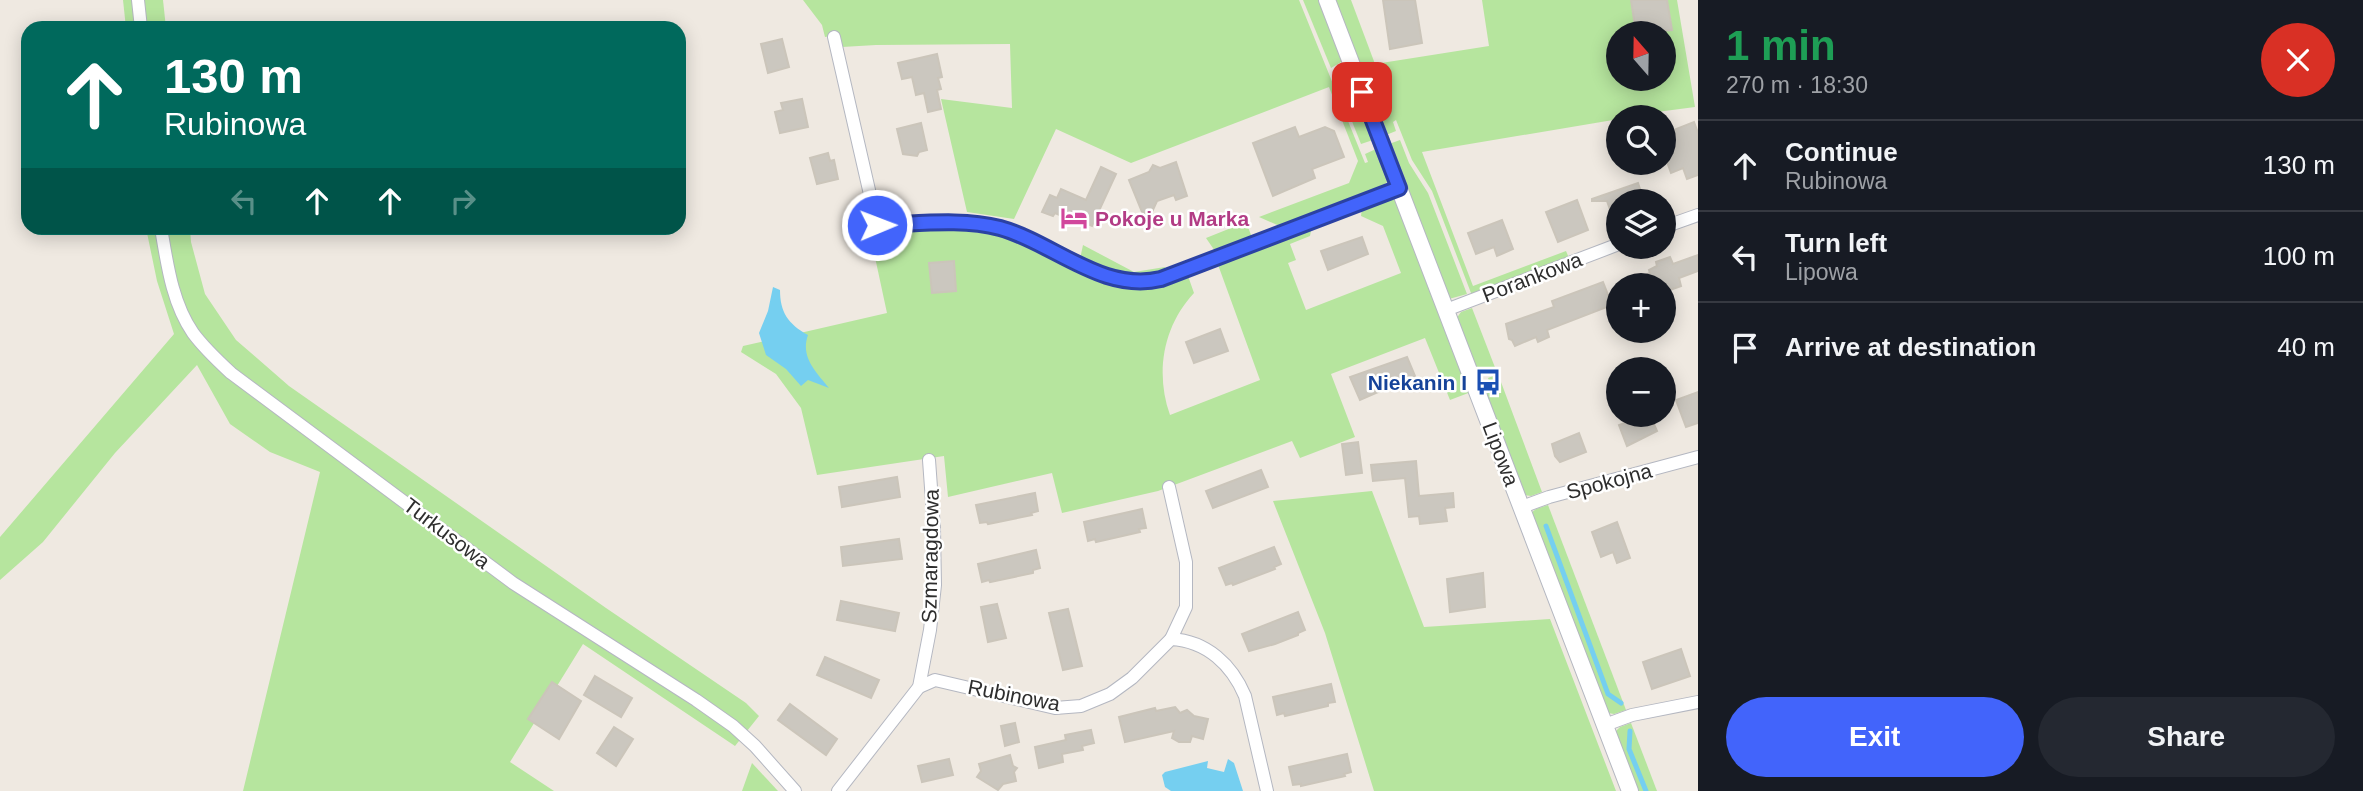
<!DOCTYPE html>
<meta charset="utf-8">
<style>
:root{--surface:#171b24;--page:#242831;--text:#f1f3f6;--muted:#9ea1a6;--line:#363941;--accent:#4264fb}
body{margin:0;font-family:Helvetica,sans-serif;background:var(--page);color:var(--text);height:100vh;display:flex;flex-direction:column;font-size:26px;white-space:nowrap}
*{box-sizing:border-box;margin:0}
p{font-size:23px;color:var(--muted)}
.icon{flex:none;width:38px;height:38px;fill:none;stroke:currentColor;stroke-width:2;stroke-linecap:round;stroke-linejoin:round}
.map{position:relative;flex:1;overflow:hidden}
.panel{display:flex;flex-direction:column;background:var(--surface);width:665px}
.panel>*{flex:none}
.banner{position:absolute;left:21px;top:21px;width:665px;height:214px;border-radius:21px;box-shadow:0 4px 18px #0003;background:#00695c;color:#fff;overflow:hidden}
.needle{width:46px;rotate:340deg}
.controls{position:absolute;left:1606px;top:21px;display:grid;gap:14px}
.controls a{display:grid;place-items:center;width:70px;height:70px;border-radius:50%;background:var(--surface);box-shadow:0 4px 18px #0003;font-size:35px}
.pin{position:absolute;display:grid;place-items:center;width:60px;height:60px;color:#fff;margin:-30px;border-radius:14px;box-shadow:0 4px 10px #0006}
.me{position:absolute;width:77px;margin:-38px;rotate:89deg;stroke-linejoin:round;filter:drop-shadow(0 0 5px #0008)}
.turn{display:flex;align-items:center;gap:24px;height:147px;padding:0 28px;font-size:32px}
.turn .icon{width:91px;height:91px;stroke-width:2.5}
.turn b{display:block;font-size:49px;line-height:60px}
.lanes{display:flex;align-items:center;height:66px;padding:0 28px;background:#0003;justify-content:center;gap:35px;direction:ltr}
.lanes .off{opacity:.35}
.round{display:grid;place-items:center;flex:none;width:74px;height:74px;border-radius:37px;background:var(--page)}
.overview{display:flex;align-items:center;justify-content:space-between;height:119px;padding:0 28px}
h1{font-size:42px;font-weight:700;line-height:52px;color:#1e9e55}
.action{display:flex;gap:14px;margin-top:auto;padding:14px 28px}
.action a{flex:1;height:80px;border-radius:42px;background:var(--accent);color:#fff;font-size:28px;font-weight:700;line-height:80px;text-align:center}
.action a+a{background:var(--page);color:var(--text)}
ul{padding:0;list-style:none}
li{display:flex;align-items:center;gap:21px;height:91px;padding:0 28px;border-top:2px solid var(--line)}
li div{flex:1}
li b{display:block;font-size:26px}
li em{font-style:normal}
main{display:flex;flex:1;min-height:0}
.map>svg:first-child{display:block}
.green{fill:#b6e59e;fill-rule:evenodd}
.water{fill:#75cff0}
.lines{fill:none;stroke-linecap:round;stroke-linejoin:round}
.stream{stroke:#75cff0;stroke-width:5}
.building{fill:#cbc7bf;stroke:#cbc5ba;stroke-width:2}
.minor-casing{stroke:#b4b7c1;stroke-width:14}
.tertiary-casing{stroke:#b4b7c1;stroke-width:18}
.minor{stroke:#fff;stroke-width:12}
.tertiary{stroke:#fff;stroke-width:16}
.route-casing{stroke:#2b41a3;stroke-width:18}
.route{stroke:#4264fb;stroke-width:12}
.labels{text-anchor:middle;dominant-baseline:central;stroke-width:5;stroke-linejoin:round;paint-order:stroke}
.hotel-label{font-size:21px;font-weight:bold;fill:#b23c85;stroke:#fff;text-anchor:start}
.street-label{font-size:21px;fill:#2e2e2e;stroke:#fff}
.transit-label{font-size:21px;font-weight:bold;fill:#164399;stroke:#fff;text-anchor:end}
</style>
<main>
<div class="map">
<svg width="1698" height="791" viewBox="0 0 1698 791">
<rect width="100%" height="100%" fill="#efe9e1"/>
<g class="green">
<path d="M 123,0 L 163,0 L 166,28 L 126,28 Z"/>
<path d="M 803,0 L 1299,0 L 1365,163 L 1368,162 L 1365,154 L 1376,149 L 1389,180 L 1377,192 L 1284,228 L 1259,217 L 1349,183 L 1358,161 L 1329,87 L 1131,163 L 1056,129 L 1014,219 L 967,212 L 941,99 L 1012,108 L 1010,44 L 876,45 L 842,47 L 838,35 L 825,37 L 822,25 Z"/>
<path d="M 1303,0 L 1319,0 L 1343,61 L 1331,68 Z"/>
<path d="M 1334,0 L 1351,0 L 1375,64 L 1489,46 L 1482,0 L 1677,0 L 1695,107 L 1619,117 L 1619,119 L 1422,152 L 1473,286 L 1566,251 L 1569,258 L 1473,293 L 1471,293 L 1432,191 L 1412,160 L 1396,120 L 1393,122 L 1396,131 L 1386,135 ZM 1619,33 L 1664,33 L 1664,79 L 1619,79 Z"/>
<path d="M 1345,78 L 1350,79 L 1373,140 L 1361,144 L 1336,81 Z"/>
<path d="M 1400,140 L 1409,163 L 1428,193 L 1467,294 L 1449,299 L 1389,144 Z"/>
<path d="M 1384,200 L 1397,200 L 1471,392 L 1450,400 L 1425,338 L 1331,374 L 1355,437 L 1300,458 L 1292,441 L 1158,491 L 1062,513 L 1052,473 L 948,497 L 944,456 L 817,475 L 801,408 L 776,374 L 741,352 L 743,346 L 887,313 L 870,234 L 886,232 L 886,229 L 967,227 L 990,231 L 1023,242 L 1104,280 L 1188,276 L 1194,293 C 1163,326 1155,373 1170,415 L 1260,380 L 1217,262 L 1312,226 L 1310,236 L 1290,244 L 1296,260 L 1288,263 L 1306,310 L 1401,273 L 1383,226 L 1361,216 L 1362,207 Z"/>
<path d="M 1246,222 L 1253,240 L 1217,254 L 1206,238 Z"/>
<path d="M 146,228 L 190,228 L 191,242 L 205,294 L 236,340 L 289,386 L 606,608 L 746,703 L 759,716 L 735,746 L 583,644 L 510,762 L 554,791 L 243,791 L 320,472 L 270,452 L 230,424 L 197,365 L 115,453 L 43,542 L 0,580 L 0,537 L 174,334 L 157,281 Z"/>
<path d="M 1083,245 L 1134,272 L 1165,267 L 1163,275 L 1127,279 L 1080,259 Z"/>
<path d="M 1472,308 L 1496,370 L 1486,374 L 1485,373 L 1479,375 L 1456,319 L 1461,312 Z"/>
<path d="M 1498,374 L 1542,492 L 1531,496 L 1524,495 L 1485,391 L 1492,389 L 1488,378 Z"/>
<path d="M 1372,491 L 1424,627 L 1550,619 L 1616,791 L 1374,791 L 1325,633 L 1273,501 Z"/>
<path d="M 1548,505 L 1626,710 L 1614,714 L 1608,713 L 1531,513 L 1536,509 Z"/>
<path d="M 1631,723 L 1657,791 L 1638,791 L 1615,732 L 1620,727 Z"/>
<path d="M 752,763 L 778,791 L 742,791 Z"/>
</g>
<g class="water">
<path d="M 773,287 L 780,290 C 780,312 788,324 808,335 C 800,357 816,372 829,388 L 808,380 L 801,386 L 786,369 L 766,355 L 759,333 L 768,311 Z"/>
<path d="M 1228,759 L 1234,763 L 1243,791 L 1171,791 L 1165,787 L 1162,775 L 1165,772 L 1208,761 L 1207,768 L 1224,772 Z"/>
</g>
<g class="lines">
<g class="stream">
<path d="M 1546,526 L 1608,694 L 1621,703"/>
<path d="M 1630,731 L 1629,749 L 1646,791"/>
</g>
</g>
<g class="building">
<path d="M 1383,0 L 1415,0 L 1422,43 L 1390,49 Z"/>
<path d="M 1631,0 L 1667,0 L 1672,30 L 1636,33 Z"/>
<path d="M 782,39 L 789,67 L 768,73 L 761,44 Z"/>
<path d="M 937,54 L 942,77 L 938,78 L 941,89 L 937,90 L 941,109 L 928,112 L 924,93 L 916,95 L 912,77 L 902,79 L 898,63 Z"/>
<path d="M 802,99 L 808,127 L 780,133 L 775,112 L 783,110 L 781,103 Z"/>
<path d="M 1694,122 L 1698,133 L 1698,175 L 1687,179 L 1683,168 L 1671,173 L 1664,153 L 1664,143 L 1674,140 L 1671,131 Z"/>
<path d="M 921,123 L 927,150 L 919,152 L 917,156 L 903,154 L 897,129 Z"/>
<path d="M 1295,127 L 1299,137 L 1325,127 L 1334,131 L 1344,157 L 1312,169 L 1315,178 L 1273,196 L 1253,143 Z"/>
<path d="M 828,153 L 830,161 L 834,160 L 838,179 L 817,184 L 810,158 Z"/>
<path d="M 1176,162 L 1187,196 L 1176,200 L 1174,195 L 1157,201 L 1152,212 L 1147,214 L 1142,212 L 1129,180 L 1149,172 L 1153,165 L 1160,168 Z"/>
<path d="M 1101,167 L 1116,174 L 1092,226 L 1079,220 L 1078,223 L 1055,213 L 1053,216 L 1042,212 L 1050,195 L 1057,198 L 1061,189 L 1086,200 Z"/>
<path d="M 1638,183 L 1644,201 L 1619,201 L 1619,230 L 1617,230 L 1607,201 L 1592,201 L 1592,199 Z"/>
<path d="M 1577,200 L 1588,230 L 1558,242 L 1546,212 Z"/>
<path d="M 1502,220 L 1513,249 L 1497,256 L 1494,247 L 1476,254 L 1468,233 Z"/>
<path d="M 1362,237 L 1368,254 L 1328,270 L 1321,251 Z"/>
<path d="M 1698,255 L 1698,271 L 1679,278 L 1681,286 L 1664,292 L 1664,285 L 1622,285 L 1650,273 L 1649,270 L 1657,266 L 1656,262 L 1670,257 L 1673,264 Z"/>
<path d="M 954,261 L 956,291 L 932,293 L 929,263 Z"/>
<path d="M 1603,282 L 1612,305 L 1547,330 L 1549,337 L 1538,342 L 1536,337 L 1515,346 L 1512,340 L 1509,339 L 1506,324 L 1554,307 L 1552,301 Z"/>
<path d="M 1220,329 L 1228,351 L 1194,363 L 1186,342 Z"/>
<path d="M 1407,357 L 1415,376 L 1360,400 L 1350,377 Z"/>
<path d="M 1698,392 L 1698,423 L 1686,427 L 1676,400 Z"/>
<path d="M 1646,415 L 1650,415 L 1657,431 L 1627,446 L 1619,425 Z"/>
<path d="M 1579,433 L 1586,452 L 1560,462 L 1555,456 L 1552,444 Z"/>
<path d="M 1358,442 L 1362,473 L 1346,475 L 1342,444 Z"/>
<path d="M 1416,461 L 1419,496 L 1453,493 L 1454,507 L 1445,508 L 1447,521 L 1420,524 L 1419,516 L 1409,517 L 1405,478 L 1373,481 L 1371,465 Z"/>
<path d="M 1261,470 L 1268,487 L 1213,508 L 1206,491 Z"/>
<path d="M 897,477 L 900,497 L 842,507 L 839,487 Z"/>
<path d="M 1035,493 L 1038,511 L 1031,513 L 1032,515 L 988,524 L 987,522 L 980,523 L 976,505 Z"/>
<path d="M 1142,509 L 1146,528 L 1139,529 L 1140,532 L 1096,542 L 1095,539 L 1088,541 L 1084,522 Z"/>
<path d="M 1617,522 L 1630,558 L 1617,563 L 1613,552 L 1601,557 L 1592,532 Z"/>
<path d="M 899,539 L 902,559 L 843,566 L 841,547 Z"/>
<path d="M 1274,547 L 1281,564 L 1274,567 L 1275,569 L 1233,585 L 1232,583 L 1226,585 L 1219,568 Z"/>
<path d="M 1036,550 L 1040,568 L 1033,570 L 1033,573 L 990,582 L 989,580 L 982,582 L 978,564 Z"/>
<path d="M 1483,573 L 1485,607 L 1450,612 L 1447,579 Z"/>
<path d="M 841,601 L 899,613 L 895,631 L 837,620 Z"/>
<path d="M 997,604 L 1006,638 L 988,642 L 981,607 Z"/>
<path d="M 1068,609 L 1082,666 L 1063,670 L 1049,613 Z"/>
<path d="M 1298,612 L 1305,630 L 1298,633 L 1298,635 L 1275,644 L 1249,651 L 1242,634 Z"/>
<path d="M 1681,649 L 1690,676 L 1652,689 L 1643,662 Z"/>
<path d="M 825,657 L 879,680 L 871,698 L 817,675 Z"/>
<path d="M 595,676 L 632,698 L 621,717 L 584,695 Z"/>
<path d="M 552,682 L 581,701 L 559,739 L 528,719 Z"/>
<path d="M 1331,684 L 1335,702 L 1328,703 L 1328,706 L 1285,716 L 1284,713 L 1277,715 L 1273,697 Z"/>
<path d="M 790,704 L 837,739 L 826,755 L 778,720 Z"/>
<path d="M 1175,707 L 1180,713 L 1187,710 L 1194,716 L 1208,719 L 1203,739 L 1192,736 L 1190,742 L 1179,742 L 1172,738 L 1174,731 L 1125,742 L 1119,717 L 1155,708 L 1156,711 Z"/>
<path d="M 1015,723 L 1019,742 L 1005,746 L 1001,726 Z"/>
<path d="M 614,727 L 633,739 L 616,766 L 597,753 Z"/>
<path d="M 1091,730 L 1094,743 L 1082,746 L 1083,750 L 1062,754 L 1063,762 L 1039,768 L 1035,747 L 1066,740 L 1065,735 Z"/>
<path d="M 1347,754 L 1351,772 L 1344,774 L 1345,776 L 1301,786 L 1301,784 L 1293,785 L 1289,767 Z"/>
<path d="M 1010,755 L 1013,766 L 1017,768 L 1014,772 L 1016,781 L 1003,784 L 998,790 L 977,777 L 981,771 L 979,764 Z"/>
<path d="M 949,759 L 953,775 L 922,782 L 918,766 Z"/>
</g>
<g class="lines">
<g class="minor-casing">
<g id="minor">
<path d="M 138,0 L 141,28"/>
<path d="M 834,37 L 877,225 C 918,224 961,218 1001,229 C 1032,237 1061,254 1090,268 C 1103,274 1115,281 1130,282 C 1148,284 1165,278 1182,272 L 1399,188"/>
<path d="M 1664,227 L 1698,215"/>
<path d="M 161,228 C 167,263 172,303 193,333 C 204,348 218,361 231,373 L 513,583 L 696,700 L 733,726 L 755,746 L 795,791"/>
<path d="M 1446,310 L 1619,244"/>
<path d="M 1169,487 L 1186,562 L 1186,607 L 1171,639"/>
<path d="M 1522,507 L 1549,497 L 1698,457"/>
<path d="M 919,687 L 935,680 L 1055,708 L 1081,706 L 1110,694 L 1132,678 L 1171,639 C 1207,641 1232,665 1245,696 L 1267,791"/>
<path d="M 1605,725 L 1632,715 L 1698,702"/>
<path d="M 838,791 L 919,687 L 930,630 L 935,585 L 934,529 L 929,460"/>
</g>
</g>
<g class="tertiary-casing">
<path id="tertiary" d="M 1327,0 L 1630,791"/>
</g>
<use href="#minor" class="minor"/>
<use href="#tertiary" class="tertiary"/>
</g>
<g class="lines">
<g class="route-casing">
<path id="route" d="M 877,225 C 918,224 961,218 1000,228 C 1054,243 1102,293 1161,279 L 1399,188 L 1362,92"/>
</g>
<use href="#route" class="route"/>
</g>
<defs>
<g id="hotel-bare" transform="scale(2.1)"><path d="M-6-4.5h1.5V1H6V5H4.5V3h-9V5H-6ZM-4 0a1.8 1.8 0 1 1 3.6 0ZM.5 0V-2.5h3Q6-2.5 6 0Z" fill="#d1479c" stroke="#fff" stroke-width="2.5" paint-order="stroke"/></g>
<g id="bus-bare" transform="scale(2.1)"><path d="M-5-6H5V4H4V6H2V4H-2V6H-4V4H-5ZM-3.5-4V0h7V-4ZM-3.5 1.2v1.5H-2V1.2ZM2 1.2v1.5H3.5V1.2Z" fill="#1a4fb4" stroke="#fff" stroke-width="2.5" paint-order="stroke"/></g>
</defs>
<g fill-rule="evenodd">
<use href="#hotel-bare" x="1074" y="218"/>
<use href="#bus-bare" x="1488" y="382"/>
</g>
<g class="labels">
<g class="hotel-label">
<text x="1095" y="218">Pokoje u Marka</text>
</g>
<g class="street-label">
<text transform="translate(1532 277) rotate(-21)">Porankowa</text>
<text transform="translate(1501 454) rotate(69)">Lipowa</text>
<text transform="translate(1609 481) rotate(-15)">Spokojna</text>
<text transform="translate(447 533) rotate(37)">Turkusowa</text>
<text transform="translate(930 556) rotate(-89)">Szmaragdowa</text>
<text transform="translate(1014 695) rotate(11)">Rubinowa</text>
</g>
<g class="transit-label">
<text x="1467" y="382">Niekanin I</text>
</g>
</g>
</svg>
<div class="controls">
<a><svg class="needle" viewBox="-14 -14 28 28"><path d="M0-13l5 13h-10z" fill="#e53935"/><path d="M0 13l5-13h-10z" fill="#9ea1a6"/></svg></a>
<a><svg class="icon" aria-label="search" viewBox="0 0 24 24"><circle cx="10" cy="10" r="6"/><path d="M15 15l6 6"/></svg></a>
<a><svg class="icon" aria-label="layers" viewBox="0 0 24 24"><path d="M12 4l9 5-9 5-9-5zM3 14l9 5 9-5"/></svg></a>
<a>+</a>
<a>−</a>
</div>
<div class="pin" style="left:1362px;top:92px;background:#d93025"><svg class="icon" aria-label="arrive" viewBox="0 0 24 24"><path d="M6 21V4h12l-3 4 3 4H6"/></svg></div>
<svg class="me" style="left:877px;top:225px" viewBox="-20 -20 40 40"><circle r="17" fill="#4264fb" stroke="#fff" stroke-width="3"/><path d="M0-11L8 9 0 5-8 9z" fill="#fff"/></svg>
<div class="banner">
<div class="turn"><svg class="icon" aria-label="ahead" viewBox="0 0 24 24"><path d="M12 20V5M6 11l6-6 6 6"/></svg><div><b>130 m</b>Rubinowa</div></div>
<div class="lanes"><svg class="icon off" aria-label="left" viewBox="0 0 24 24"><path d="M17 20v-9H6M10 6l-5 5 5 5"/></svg><svg class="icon" aria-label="ahead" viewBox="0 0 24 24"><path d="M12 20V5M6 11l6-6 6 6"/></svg><svg class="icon" aria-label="ahead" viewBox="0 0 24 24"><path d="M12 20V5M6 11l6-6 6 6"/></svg><svg class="icon off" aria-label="right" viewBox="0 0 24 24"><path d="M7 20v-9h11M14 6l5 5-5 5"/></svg></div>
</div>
</div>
<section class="panel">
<div class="overview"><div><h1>1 min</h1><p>270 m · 18:30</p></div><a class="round" style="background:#d93025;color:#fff"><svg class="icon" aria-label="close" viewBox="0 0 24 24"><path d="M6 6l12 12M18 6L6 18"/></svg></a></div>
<ul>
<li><svg class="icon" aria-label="ahead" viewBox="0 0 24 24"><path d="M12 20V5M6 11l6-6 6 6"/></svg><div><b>Continue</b><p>Rubinowa</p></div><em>130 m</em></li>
<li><svg class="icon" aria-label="left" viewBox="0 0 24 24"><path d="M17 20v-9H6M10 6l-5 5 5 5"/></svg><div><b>Turn left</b><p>Lipowa</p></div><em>100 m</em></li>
<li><svg class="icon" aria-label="arrive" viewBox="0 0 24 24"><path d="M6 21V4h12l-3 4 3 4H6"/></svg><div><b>Arrive at destination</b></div><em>40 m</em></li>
</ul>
<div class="action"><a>Exit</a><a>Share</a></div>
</section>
</main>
